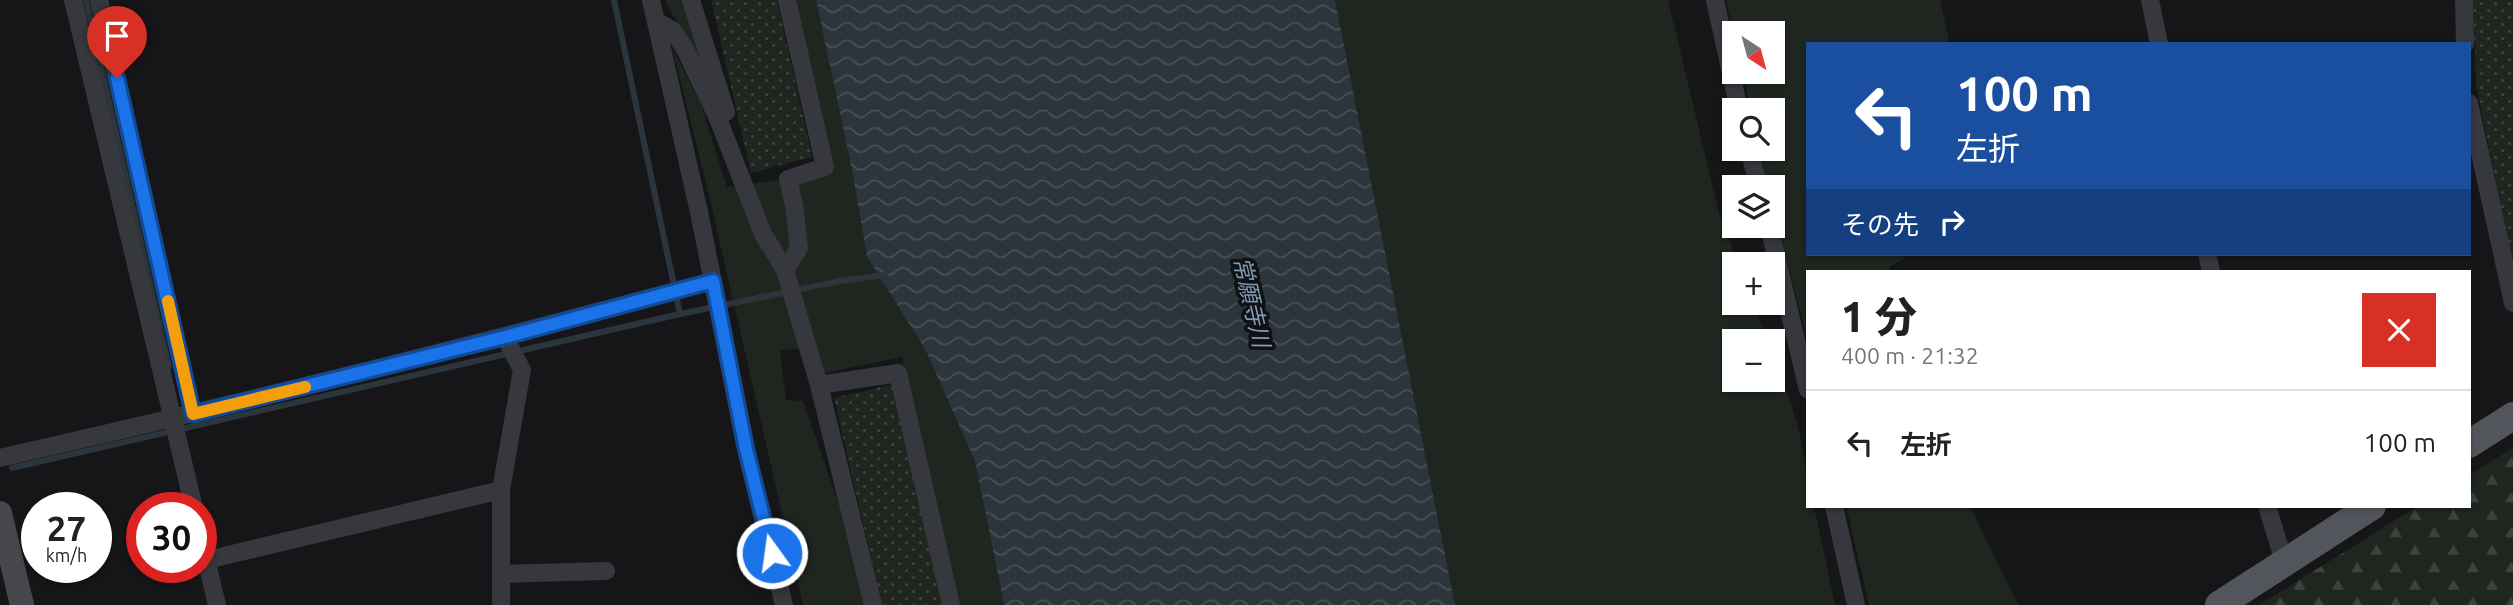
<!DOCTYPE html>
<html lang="ja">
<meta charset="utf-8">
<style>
:root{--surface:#fff;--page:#f6f6f6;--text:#222;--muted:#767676;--line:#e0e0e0}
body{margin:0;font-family:Ubuntu,"Noto Sans JP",sans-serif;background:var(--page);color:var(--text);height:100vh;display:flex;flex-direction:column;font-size:26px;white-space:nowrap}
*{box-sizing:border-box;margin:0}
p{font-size:23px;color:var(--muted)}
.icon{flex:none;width:38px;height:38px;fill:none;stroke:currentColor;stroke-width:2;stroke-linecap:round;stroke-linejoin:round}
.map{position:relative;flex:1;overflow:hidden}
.side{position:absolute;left:1806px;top:270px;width:665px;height:238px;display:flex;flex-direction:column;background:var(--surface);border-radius:0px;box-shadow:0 2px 5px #0004}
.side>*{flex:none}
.hud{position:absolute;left:1806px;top:42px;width:665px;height:214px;border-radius:0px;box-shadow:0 2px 5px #0004;background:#1a4fa0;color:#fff;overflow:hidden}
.needle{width:46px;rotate:144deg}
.controls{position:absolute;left:1722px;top:21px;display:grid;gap:14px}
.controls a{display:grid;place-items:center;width:63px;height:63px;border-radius:0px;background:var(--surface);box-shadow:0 2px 5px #0004;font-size:35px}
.speed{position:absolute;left:21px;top:492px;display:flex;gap:14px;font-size:35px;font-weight:700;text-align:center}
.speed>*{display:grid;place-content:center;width:91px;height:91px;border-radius:50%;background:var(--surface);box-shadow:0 2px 5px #0004;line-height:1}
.speed small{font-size:18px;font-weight:400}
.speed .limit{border:10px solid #d22;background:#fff;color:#111}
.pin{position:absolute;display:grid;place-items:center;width:60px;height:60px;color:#fff;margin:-72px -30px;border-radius:50% 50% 50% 0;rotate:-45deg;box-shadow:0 0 7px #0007}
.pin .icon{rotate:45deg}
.me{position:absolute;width:77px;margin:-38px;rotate:346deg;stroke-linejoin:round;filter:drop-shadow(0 0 5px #0008)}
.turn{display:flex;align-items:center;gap:24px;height:147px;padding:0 35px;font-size:32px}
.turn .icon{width:91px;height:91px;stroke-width:2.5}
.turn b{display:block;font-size:49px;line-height:60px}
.then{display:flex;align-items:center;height:66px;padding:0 35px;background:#0003;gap:14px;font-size:26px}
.round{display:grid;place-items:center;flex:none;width:74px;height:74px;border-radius:0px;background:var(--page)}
.overview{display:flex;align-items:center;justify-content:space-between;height:119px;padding:0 35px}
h1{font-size:42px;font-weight:800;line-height:52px}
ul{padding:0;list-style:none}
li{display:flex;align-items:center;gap:21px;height:105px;padding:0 35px;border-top:2px solid var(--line)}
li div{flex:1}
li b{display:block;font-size:26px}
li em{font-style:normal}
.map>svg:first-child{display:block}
.grass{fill:#1e261f}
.forest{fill:url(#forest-firs)}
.garden{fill:url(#garden-dots)}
.water{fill:url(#water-waves)}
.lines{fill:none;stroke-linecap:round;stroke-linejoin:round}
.stream{stroke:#2c353c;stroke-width:6}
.street{stroke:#37383d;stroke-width:18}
.secondary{stroke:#45474d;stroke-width:24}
.primary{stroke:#53555c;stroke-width:28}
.route-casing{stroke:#114b97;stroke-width:18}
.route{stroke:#1a73e8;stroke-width:12}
.slow{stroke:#f59e0b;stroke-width:12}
.labels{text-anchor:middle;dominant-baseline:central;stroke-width:7;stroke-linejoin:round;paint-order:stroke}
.water-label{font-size:23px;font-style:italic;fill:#7f9bb3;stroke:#111113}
</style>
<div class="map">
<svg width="2513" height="605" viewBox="0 0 2513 605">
<defs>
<pattern id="forest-firs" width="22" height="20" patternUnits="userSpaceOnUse" patternTransform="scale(1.75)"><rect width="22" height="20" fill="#1e261f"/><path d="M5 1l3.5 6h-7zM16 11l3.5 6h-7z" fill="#3c433d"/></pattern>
<pattern id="garden-dots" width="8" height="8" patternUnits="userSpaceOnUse" patternTransform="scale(1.75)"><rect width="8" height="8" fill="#1e261f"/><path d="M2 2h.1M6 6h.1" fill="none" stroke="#3c433d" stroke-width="1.8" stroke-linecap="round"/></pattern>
<pattern id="water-waves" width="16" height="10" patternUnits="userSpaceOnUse" patternTransform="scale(1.75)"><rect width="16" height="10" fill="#2c353c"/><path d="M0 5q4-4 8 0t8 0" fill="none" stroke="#485056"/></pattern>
</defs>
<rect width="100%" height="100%" fill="#161618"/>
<g class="grass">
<path d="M 665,0 L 686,0 L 709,83 Z"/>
<path d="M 794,0 L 816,0 L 852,170 L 867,257 L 925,349 L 975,461 L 1004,605 L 959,605 L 902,357 L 825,373 L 816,346 L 780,351 L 786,400 L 803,401 L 841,510 L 865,605 L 803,605 L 708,191 L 672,47 L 701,104 L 727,187 L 831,173 Z"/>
<path d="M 1335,0 L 1668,0 L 1719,213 L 1738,264 L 1734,264 L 1734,303 L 1753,303 L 1768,341 L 1734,341 L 1734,380 L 1773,380 L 1773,354 C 1793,407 1808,448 1808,506 L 1814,506 L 1835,605 L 1455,605 Z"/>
<path d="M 1726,0 L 1940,0 L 1949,41 L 1938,44 L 1808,44 L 1808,254 L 1903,254 L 1904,259 L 1889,267 L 1890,271 L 1808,271 L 1808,343 L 1773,205 L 1773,187 L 1768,187 L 1760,149 L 1773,149 L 1773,110 L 1751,110 L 1742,72 L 1773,72 L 1773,33 L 1734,33 L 1734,36 Z"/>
<path d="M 1846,506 L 1970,506 L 2018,605 L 1869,605 Z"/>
</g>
<path class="forest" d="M 2513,448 L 2513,605 L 2259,605 L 2418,506 L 2469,506 L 2469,475 Z"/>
<g class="garden">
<path d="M 711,0 L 777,0 L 812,157 L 751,173 Z"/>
<path d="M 2473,0 L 2513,0 L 2513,267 L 2476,84 Z"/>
<path d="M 894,384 L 945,605 L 882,605 L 834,398 Z"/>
</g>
<path class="water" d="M 816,0 L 1335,0 L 1455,605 L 1004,605 L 975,461 L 925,349 L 867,257 L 852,170 Z"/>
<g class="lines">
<g class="stream">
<path d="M 86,0 L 169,367"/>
<path d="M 614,0 L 680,314"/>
<path d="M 12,468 L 680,314 L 840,281 L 885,275"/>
</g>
<g class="street">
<path d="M 73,0 L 194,508"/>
<path d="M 99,0 L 193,414"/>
<path d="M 651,0 L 699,212 L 746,449 L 784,605"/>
<path d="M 787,0 L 825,167 L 788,179 L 794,205 L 799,248 L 785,270 L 819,385"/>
<path d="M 1715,0 L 1739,110"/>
<path d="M 2150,0 L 2159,44"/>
<path d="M 2464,0 L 2465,44"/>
<path d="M 656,21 L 672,30 L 684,47 L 717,116 L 726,112 L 691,0"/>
<path d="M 2469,103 L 2513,303"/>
<path d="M 717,116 L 763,234 L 785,270"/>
<path d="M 1749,149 L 1759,187"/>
<path d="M 1769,226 L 1808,390"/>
<path d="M 2207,254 L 2211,271"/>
<path d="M 0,458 C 239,404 476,345 713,281"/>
<path d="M 1834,506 L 1856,605"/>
<path d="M 2267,506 L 2284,562"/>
<path d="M 201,538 L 217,605"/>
<path d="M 207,560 L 501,490"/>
<path d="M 503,574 L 606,571"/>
<path d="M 501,605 L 501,490 L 522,370 L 505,337"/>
<path d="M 873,605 L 819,385 L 898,373 L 951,605"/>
</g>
<path class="secondary" d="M 0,513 L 22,605"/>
<g class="primary">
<path d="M 2469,444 L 2513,416"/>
<path d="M 2219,605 L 2372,506"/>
</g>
</g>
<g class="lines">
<g class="route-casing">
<path id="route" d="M 117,78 L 193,414 L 505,337 L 713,281 L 746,449 L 772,553"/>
</g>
<use href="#route" class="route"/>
<path class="slow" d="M 168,301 L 193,414 L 305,387"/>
</g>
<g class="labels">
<g class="water-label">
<text transform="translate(1252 302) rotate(77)">常願寺川</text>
</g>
</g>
</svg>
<div class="controls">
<a><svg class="needle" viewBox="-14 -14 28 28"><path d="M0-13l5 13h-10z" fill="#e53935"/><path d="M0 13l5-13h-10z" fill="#767676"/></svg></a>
<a><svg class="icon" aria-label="search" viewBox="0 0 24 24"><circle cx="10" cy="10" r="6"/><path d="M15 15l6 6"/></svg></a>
<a><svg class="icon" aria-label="layers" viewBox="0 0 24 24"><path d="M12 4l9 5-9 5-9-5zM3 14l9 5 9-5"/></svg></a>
<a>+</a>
<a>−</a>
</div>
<div class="speed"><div>27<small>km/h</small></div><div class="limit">30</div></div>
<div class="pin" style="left:117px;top:78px;background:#d93025"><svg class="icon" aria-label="arrive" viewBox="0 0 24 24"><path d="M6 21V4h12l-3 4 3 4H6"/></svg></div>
<svg class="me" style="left:772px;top:553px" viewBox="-20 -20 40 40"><circle r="17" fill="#1a73e8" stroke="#fff" stroke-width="3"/><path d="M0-11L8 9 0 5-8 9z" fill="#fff"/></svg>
<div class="hud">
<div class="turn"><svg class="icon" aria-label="left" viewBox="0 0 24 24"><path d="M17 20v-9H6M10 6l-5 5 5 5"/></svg><div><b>100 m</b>左折</div></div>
<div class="then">その先<svg class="icon" aria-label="right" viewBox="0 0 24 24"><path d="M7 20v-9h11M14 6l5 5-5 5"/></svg></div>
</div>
<section class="side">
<div class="overview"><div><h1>1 分</h1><p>400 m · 21:32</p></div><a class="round" style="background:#d93025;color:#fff"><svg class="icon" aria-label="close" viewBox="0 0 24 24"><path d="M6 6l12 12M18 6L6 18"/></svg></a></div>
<ul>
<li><svg class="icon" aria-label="left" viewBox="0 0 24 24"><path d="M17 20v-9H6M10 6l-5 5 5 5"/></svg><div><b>左折</b></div><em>100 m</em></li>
</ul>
</section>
</div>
